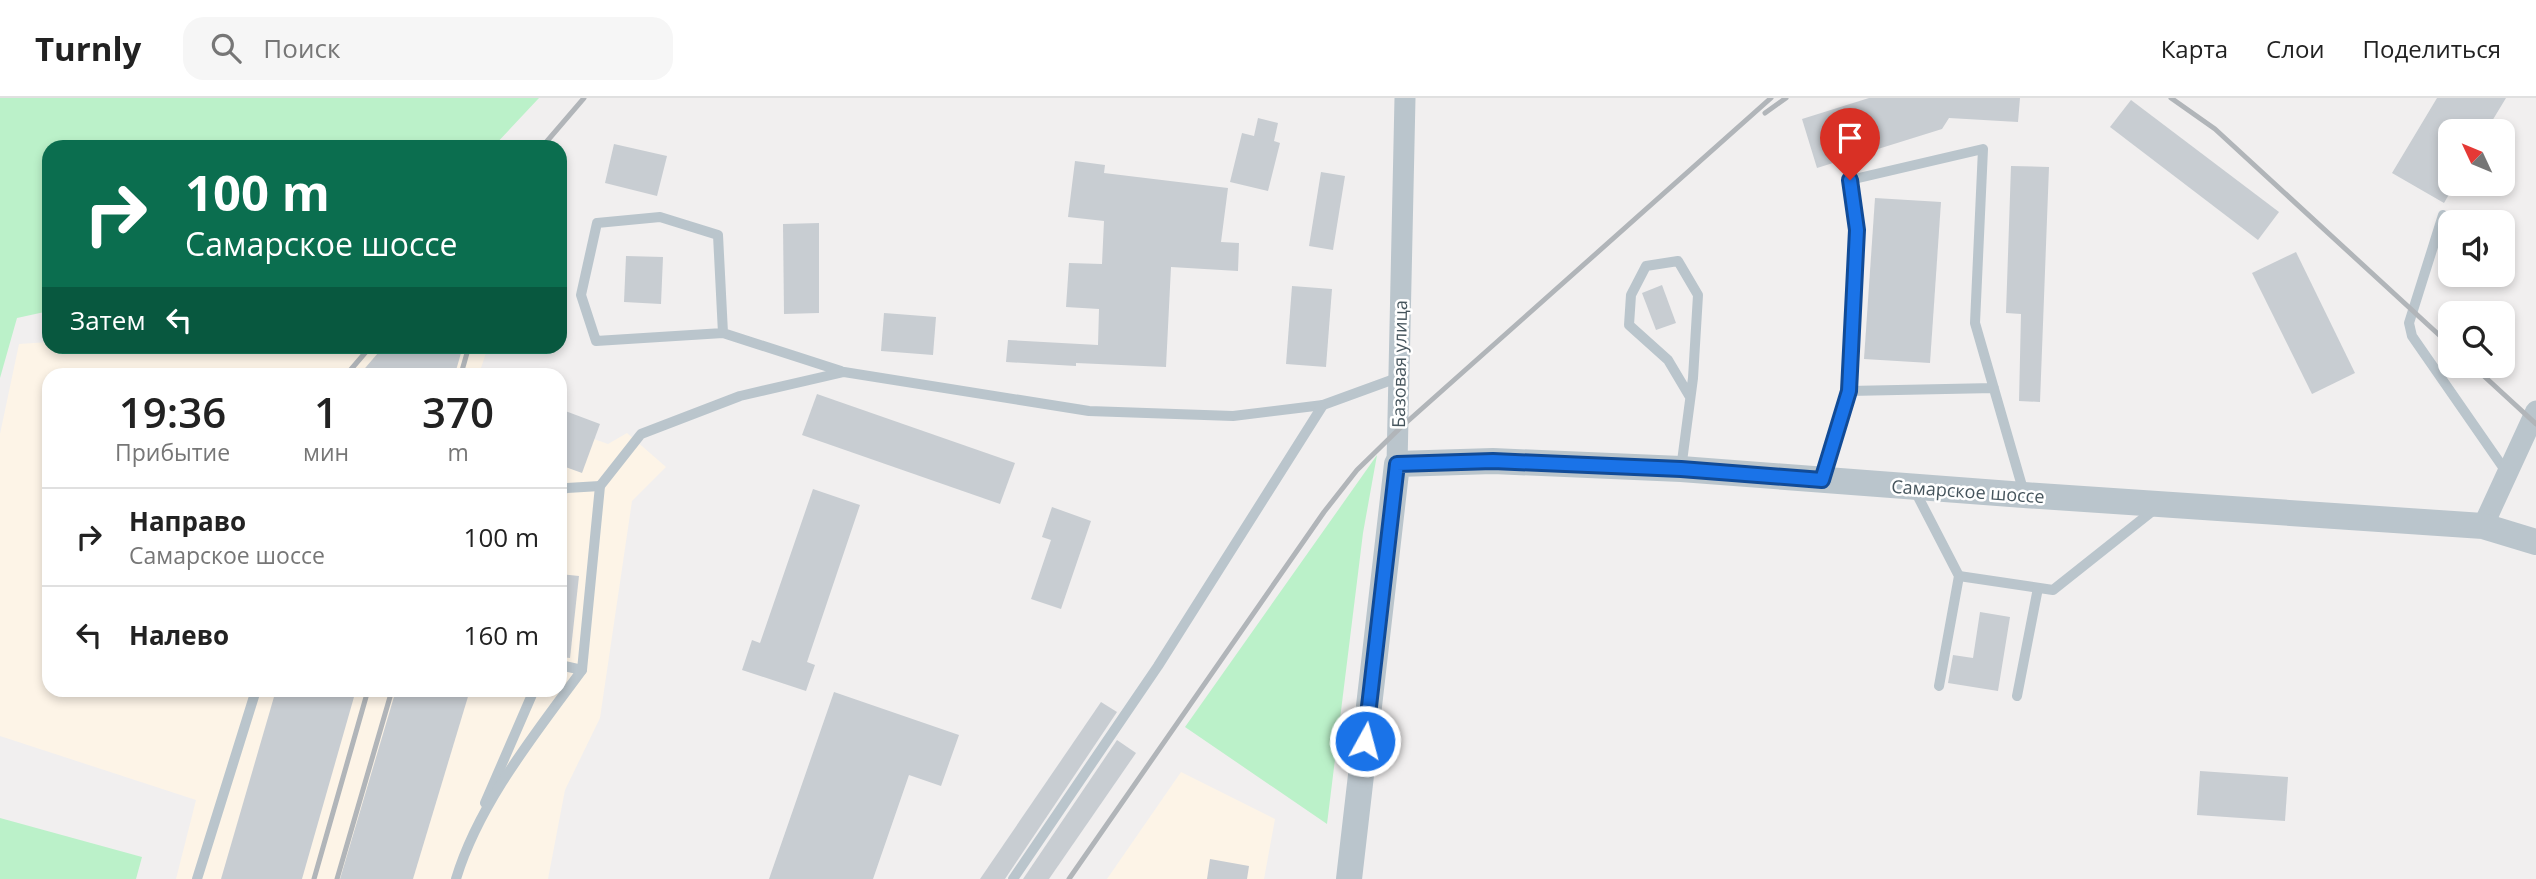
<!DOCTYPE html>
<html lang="ru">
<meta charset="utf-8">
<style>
:root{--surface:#fff;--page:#f6f6f6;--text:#222;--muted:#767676;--line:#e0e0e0}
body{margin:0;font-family:"Open Sans",sans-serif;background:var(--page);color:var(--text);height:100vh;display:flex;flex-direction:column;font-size:26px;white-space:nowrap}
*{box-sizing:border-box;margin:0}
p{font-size:23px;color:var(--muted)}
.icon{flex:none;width:38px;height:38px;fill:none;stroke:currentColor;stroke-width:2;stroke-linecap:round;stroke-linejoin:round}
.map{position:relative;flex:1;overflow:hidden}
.panel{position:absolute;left:42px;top:270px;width:525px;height:329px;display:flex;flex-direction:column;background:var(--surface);border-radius:21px;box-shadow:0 4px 10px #0003}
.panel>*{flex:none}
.hud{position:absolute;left:42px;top:42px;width:525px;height:214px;border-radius:21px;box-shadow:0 4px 10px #0003;background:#0b6e4f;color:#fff;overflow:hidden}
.needle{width:46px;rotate:314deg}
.buttons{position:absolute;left:2438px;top:21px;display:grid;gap:14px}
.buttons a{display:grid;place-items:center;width:77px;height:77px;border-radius:14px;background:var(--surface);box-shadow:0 4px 10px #0003;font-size:35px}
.pin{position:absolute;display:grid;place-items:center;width:60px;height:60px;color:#fff;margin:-72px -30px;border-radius:50% 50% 50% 0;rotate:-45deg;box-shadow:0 0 7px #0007}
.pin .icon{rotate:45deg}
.me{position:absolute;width:77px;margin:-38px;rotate:7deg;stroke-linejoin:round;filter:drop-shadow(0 0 5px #0008)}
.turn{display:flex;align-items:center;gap:24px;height:147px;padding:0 28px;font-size:32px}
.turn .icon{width:91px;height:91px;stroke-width:2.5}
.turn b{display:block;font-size:49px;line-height:60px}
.then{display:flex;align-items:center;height:66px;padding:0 28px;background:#0003;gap:14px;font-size:26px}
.eta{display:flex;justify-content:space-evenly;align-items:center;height:119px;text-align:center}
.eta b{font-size:42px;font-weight:600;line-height:49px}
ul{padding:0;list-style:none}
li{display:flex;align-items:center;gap:21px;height:98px;padding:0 28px;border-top:2px solid var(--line)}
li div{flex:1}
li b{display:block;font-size:26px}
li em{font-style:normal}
header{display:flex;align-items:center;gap:42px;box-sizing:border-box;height:98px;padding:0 35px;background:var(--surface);border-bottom:2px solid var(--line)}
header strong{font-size:33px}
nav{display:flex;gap:38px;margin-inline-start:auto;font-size:24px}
.search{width:490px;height:63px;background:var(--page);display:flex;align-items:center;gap:18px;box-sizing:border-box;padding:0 24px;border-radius:21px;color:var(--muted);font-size:26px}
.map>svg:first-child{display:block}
.commercial{fill:#fdf4e7}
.green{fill:#bbf1c9}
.building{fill:#c8cdd2}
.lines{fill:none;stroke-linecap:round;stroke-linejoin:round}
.service{stroke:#bac5cc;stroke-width:10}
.minor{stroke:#bac5cc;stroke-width:21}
.tertiary{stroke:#bac5cc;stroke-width:26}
.rail{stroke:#b1b5b9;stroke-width:5}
.route-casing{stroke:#114b97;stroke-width:18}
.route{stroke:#1a73e8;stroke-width:12}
.labels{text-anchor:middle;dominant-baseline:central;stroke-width:5;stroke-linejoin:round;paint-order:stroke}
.street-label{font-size:18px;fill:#46555d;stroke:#fff}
</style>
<header>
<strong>Turnly</strong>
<div class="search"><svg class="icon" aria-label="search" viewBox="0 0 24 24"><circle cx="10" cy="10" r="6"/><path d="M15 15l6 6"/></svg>Поиск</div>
<nav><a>Карта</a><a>Слои</a><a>Поделиться</a></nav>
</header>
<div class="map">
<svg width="2536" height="781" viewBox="0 0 2536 781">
<rect width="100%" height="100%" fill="#f1efef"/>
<g class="commercial">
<path d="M 49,244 L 49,248 L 488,249 L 479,276 L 49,276 L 49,592 L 560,592 L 560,329 L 608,346 L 627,335 L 666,369 L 632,403 L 600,620 L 565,692 L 548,781 L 176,781 L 196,702 L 0,638 L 0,336 L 19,246 Z"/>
<path d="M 1181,674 L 1275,721 L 1264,781 L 1107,781 Z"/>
</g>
<g class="green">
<path d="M 0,0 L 539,0 L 493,49 L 49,49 L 49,213 L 17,220 L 0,280 Z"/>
<path d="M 1377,357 L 1363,435 L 1327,726 L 1185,629 Z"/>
<path d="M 0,720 L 142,759 L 136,781 L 0,781 Z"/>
</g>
<g class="building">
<path d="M 1869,0 L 2020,0 L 2018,24 L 1949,20 L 1942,31 L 1817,70 L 1802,21 Z"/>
<path d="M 2437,0 L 2506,0 L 2486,33 L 2450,33 L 2450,86 L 2455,86 L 2444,105 L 2392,75 Z"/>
<path d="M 2131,2 L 2279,114 L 2258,142 L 2110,29 Z"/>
<path d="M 1258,20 L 1278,25 L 1274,43 L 1280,45 L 1268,93 L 1230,84 L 1242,35 L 1254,38 Z"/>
<path d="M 614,46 L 667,58 L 657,98 L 605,85 Z"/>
<path d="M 1075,63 L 1105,67 L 1104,75 L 1228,90 L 1221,144 L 1239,145 L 1238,173 L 1171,169 L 1166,269 L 1076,265 L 1076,268 L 1006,264 L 1008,242 L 1098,247 L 1099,211 L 1066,209 L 1069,165 L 1102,166 L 1104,123 L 1068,119 Z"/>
<path d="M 2011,68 L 2049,69 L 2040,304 L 2019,303 L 2021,216 L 2006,215 Z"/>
<path d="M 1321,74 L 1345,78 L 1333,152 L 1309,148 Z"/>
<path d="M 1875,100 L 1941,104 L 1930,265 L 1864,261 Z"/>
<path d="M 819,125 L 819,215 L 784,216 L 783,126 Z"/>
<path d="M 2296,154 L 2355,275 L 2312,296 L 2252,175 Z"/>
<path d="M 626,158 L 663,159 L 661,206 L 624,204 Z"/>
<path d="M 1662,187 L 1676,225 L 1656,232 L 1642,195 Z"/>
<path d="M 1292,188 L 1332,191 L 1326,269 L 1286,266 Z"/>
<path d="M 884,215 L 936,219 L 933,257 L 881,253 Z"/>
<path d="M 384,248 L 463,248 L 455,276 L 360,276 Z"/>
<path d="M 817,296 L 1015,365 L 1000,406 L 802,337 Z"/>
<path d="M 560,311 L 600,326 L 582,375 L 560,367 Z"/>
<path d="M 813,391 L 860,407 L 807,564 L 815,567 L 806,593 L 742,572 L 752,542 L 760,545 Z"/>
<path d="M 1052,409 L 1091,423 L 1061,511 L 1031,501 L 1051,442 L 1042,439 Z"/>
<path d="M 560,476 L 579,478 L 570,560 L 560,559 Z"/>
<path d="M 1980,514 L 2010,519 L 1998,593 L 1948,585 L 1953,557 L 1973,560 Z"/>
<path d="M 276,592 L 356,592 L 302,781 L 221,781 Z"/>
<path d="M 396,592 L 470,592 L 413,781 L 340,781 Z"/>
<path d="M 834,594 L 959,637 L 941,688 L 909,677 L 873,781 L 769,781 Z"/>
<path d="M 1101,604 L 1117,614 L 1005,781 L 980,781 Z"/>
<path d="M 1117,642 L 1136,655 L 1049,781 L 1023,781 Z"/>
<path d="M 2200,673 L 2288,679 L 2285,723 L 2197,717 Z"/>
<path d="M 1210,761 L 1249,768 L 1247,781 L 1207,781 Z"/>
</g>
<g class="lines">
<g class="service">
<path d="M 2443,117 L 2409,225 L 2412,238 L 2507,375"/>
<path d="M 723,235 L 718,137 L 660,119 L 597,125 L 581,197 L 596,243 L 723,235 L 841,273"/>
<path d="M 1994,290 L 1849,293 L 1857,132 L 1850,82 L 1983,51 L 1975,225 L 2024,395"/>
<path d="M 1681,371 L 1693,280 L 1698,197 L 1678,163 L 1646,168 L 1631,197 L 1629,227 L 1668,262 L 1690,299"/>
<path d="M 1823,380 L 1849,293"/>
<path d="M 1914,391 L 1959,478 L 1939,588"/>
<path d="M 560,393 L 567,390 L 600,388"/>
<path d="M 1959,478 L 2053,492 L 2155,411"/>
<path d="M 560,567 L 582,572 L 600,388 L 641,336 L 740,298 L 844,274 L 1089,313 L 1233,318 L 1323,307 L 1397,280"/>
<path d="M 2017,598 L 2038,490"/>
<path d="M 485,705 L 534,592"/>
<path d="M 197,781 L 256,592"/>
<path d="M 456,781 C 479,705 535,636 582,572"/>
<path d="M 1013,781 L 1158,568 L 1323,307"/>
</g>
<g class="minor">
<path d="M 1397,366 L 1405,0"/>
<path d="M 2483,428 L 2536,313"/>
</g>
<path class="tertiary" d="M 1349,781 L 1397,366 L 1493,363 L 1681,371 L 2024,397 L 2483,428 L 2536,444"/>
<g class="rail">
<path d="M 2171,0 L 2215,31 L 2450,247"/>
<path d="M 1765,15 L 1786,0"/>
<path d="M 542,49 L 584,0"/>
<path d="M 2473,268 L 2536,326"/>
<path d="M 347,276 L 371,248"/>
<path d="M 461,276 L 469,248"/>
<path d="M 314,781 L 368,592"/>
<path d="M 337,781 L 392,592"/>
<path d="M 1069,781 L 1324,414 L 1357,372 L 1399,331 L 1771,0"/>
</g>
</g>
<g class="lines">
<g class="route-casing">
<path id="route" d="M 1365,643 L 1397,366 L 1493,363 L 1681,371 L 1822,382 L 1849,293 L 1857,132 L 1850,82"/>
</g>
<use href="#route" class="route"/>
</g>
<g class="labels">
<g class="street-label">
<text transform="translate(1399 266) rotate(-89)">Базовая улица</text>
<text transform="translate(1968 393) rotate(4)">Самарское шоссе</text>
</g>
</g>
</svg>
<div class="buttons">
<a><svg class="needle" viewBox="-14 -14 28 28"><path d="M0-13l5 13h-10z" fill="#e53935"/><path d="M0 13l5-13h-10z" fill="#767676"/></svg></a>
<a><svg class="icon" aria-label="sound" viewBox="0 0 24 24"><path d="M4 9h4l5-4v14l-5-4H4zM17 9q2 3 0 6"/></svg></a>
<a><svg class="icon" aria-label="search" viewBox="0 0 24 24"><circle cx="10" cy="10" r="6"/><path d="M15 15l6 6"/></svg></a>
</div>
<div class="pin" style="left:1850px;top:82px;background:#d93025"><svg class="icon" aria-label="arrive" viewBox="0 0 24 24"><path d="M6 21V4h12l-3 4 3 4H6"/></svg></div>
<svg class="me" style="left:1365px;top:643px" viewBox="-20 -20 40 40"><circle r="17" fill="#1a73e8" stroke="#fff" stroke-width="3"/><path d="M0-11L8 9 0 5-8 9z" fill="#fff"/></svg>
<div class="hud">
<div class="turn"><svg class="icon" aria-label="right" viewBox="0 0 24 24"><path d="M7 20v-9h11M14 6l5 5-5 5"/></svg><div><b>100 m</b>Самарское шоссе</div></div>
<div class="then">Затем<svg class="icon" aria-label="left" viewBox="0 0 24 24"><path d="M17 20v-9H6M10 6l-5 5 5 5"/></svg></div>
</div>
<section class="panel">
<div class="eta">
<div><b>19:36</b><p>Прибытие</p></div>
<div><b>1</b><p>мин</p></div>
<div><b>370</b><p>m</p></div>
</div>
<ul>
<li><svg class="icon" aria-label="right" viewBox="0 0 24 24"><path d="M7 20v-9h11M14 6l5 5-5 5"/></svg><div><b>Направо</b><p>Самарское шоссе</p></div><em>100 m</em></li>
<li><svg class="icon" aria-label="left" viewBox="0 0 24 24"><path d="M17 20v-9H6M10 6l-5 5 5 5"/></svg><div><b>Налево</b></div><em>160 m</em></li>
</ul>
</section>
</div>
